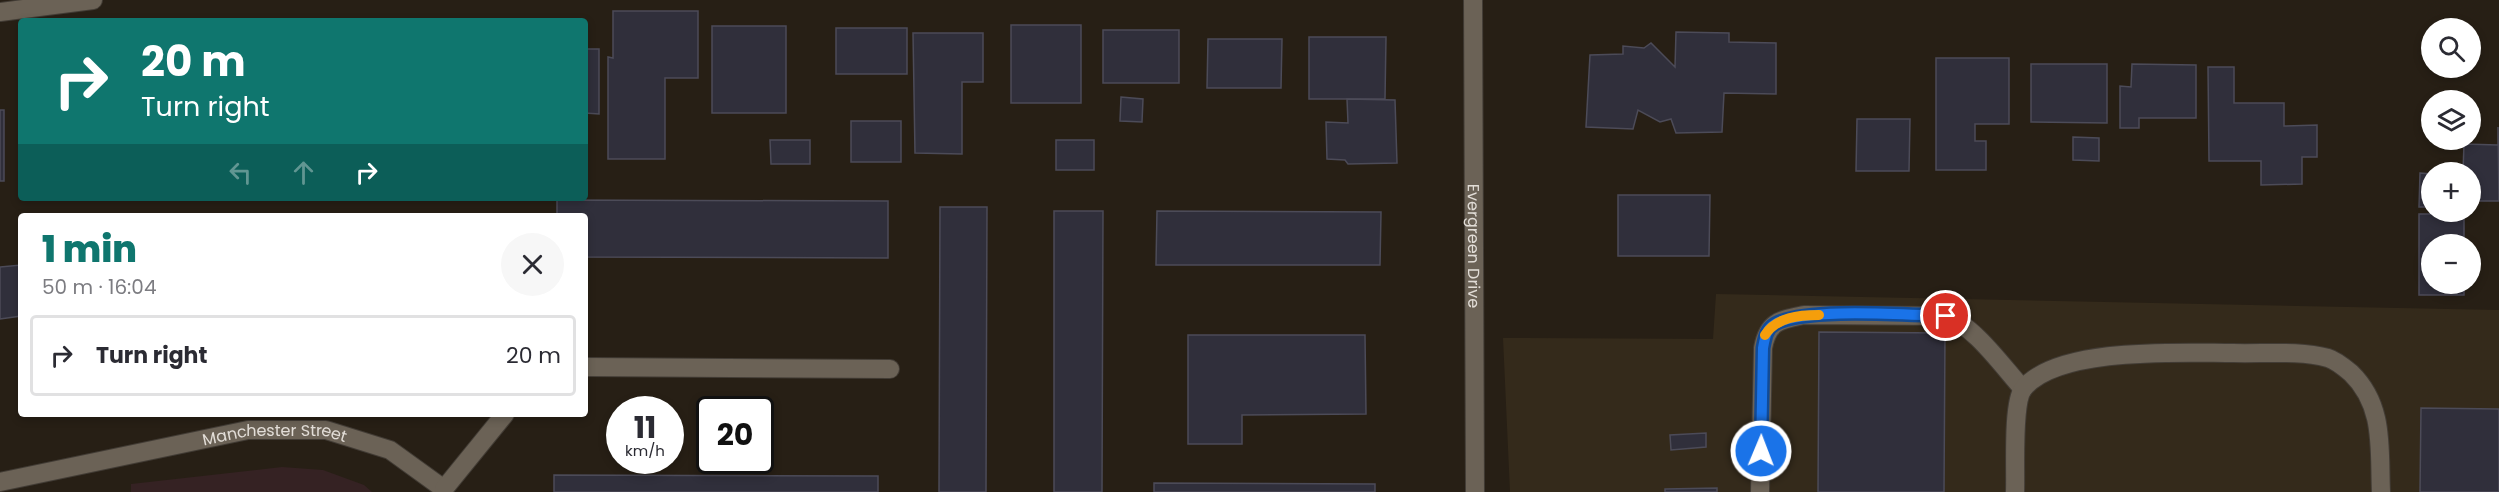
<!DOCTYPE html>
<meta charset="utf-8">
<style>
:root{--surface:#fff;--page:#f7f7f7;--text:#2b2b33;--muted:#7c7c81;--line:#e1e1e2;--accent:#0f766e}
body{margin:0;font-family:Poppins,sans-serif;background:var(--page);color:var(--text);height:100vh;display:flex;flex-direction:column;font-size:22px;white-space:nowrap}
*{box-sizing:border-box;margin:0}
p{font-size:20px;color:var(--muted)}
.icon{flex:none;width:33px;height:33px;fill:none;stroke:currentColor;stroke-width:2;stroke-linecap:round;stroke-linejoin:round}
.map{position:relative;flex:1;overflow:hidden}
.panel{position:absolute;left:18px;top:213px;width:570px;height:204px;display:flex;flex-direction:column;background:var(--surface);border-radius:6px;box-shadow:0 3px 9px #0003}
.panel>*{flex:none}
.guide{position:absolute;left:18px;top:18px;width:570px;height:183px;border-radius:6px;box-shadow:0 3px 9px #0003;background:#0f766e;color:#fff;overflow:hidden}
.tools{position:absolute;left:2421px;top:18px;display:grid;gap:12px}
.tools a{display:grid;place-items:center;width:60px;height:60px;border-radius:50%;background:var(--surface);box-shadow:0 3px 9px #0003;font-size:30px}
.speed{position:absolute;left:606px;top:396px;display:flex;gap:12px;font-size:30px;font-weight:700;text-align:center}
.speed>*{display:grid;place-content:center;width:78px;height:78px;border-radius:50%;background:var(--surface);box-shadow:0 3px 9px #0003;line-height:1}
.speed small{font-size:15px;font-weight:400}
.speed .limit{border:3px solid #111;border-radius:9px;background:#fff;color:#111}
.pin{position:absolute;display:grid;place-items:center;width:51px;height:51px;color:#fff;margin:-26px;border:3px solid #fff;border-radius:50%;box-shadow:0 2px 6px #0007}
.me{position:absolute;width:66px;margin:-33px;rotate:1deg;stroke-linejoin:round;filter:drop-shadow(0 0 4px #0008)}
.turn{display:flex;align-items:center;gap:21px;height:126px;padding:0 24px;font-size:27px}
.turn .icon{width:78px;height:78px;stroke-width:2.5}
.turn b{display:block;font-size:42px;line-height:51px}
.lanes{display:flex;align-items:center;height:57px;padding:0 24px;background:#0003;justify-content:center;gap:30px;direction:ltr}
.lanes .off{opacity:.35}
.round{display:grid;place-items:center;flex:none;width:63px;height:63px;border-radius:32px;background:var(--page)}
.overview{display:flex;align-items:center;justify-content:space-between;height:102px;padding:0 24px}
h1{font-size:36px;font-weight:800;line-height:45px;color:var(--accent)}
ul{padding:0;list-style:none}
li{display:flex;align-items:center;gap:18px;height:81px;margin:0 12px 9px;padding:0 12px;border:3px solid var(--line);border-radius:6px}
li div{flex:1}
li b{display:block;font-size:22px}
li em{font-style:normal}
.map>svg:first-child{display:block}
.commercial{fill:#352223}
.industrial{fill:#342a1b}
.building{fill:#302f3b;stroke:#4c4b58;stroke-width:1.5}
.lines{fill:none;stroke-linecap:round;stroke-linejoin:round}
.minor-casing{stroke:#423c35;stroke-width:20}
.minor{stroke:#6b6256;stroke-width:18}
.route-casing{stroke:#114b97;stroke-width:15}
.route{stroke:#1a73e8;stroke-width:10}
.slow{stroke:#f59e0b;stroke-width:10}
.labels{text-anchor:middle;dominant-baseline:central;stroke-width:4.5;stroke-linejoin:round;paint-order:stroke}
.street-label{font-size:16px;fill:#e2ddd7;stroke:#271f15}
</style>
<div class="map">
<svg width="2499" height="492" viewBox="0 0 2499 492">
<rect width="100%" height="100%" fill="#271f15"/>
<path class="commercial" d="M 282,467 L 323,470 L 364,485 L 372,492 L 131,492 L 131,484 Z"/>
<path class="industrial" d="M 1716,294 L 2499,310 L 2499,492 L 1510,492 L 1503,338 L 1713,339 Z"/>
<g class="building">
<path d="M 613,11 L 698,11 L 698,78 L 665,78 L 665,159 L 608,159 L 608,57 L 613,58 Z"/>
<rect x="1011" y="25" width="70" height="78"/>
<rect x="712" y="26" width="74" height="87"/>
<rect x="836" y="28" width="71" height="46"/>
<rect x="1103" y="30" width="76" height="53"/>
<path d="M 1676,32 L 1729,33 L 1729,42 L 1776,43 L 1776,94 L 1724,93 L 1722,132 L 1676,133 L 1671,119 L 1660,122 L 1638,110 L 1633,129 L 1586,127 L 1590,55 L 1623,54 L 1623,46 L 1644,48 L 1651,43 L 1675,67 Z"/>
<path d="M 913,33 L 983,33 L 983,82 L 962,82 L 962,154 L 915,153 Z"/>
<path d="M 1309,37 L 1386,37 L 1385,99 L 1309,99 Z"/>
<path d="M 1208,39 L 1282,39 L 1281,88 L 1207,88 Z"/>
<path d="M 585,49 L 599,49 L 599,114 L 585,113 Z"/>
<path d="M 1936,58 L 2009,58 L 2009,124 L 1975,124 L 1975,141 L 1986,141 L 1986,170 L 1936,170 Z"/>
<path d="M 2031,64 L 2107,64 L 2107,123 L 2031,122 Z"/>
<path d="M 2132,64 L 2196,65 L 2196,118 L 2139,118 L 2139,128 L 2120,128 L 2120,86 L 2131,87 Z"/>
<path d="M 2208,67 L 2234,67 L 2234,103 L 2284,103 L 2284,126 L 2317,125 L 2317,157 L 2302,157 L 2302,184 L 2261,185 L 2261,161 L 2209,161 Z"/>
<path d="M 1121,97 L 1143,99 L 1142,122 L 1120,121 Z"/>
<path d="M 1347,99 L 1395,100 L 1397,163 L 1348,164 L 1345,160 L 1327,159 L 1326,122 L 1348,123 Z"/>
<rect x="0" y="110" width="4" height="71"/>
<path d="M 1857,119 L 1910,119 L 1909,171 L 1856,171 Z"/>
<rect x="851" y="121" width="50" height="41"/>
<path d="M 2498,127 L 2499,201 L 2470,201 L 2470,172 L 2463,172 L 2464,144 L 2498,145 Z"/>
<path d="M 2073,137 L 2099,138 L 2099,161 L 2073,160 Z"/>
<path d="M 770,140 L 810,140 L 810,164 L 771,164 Z"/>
<rect x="1056" y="140" width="38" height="30"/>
<path d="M 2420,173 L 2432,174 L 2432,207 L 2419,207 Z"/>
<path d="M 1618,195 L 1710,195 L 1709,256 L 1618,256 Z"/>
<path d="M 557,200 L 888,201 L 888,258 L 585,257 L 585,216 L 557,216 Z"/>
<path d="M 940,207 L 987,207 L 986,492 L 939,492 Z"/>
<path d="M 1054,211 L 1103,211 L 1102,492 L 1054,492 Z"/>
<path d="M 1157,211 L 1381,212 L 1380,265 L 1156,265 Z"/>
<path d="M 2419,214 L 2464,214 L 2464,244 L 2432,244 L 2432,284 L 2464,284 L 2464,295 L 2419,295 Z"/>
<path d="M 21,265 L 21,316 L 0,319 L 0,267 Z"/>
<path d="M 1819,332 L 1945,333 L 1944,492 L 1818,492 Z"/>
<path d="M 1188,335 L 1365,335 L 1366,414 L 1242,415 L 1242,444 L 1188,444 Z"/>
<path d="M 2421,408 L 2499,409 L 2499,492 L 2420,492 Z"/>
<path d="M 1706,433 L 1706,447 L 1671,450 L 1670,435 Z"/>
<path d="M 554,475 L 878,476 L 878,492 L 554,492 Z"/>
<path d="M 1154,483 L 1375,484 L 1375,492 L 1154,492 Z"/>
<path d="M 1717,488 L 1717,492 L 1665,492 L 1665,489 Z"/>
</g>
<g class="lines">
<g class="minor-casing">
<g id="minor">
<path id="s1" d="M 1473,0 L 1475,492"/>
<path d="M 0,12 L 93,0"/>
<path d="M 585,367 L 890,369"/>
<path id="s2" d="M 0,482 L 248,430 L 326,430 L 390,450 L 444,489"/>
<path d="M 444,489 L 505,414"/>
<path d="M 1760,492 L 1763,348 C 1768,321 1780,320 1804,315 L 1945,316 C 1973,324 2003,367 2023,389"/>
<path d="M 2015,492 C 2016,471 2012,404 2023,389 C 2057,346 2183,353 2233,353 C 2264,354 2298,350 2328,358 C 2335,360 2345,368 2351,373 C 2385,406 2379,449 2381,492"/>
</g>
</g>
<use href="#minor" class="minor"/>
</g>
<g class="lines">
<g class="route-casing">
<path id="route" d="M 1761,451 L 1763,348 C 1765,338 1766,329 1775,324 C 1805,307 1907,315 1946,316"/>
</g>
<use href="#route" class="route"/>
<path class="slow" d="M 1765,335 C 1776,317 1800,315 1819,315"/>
</g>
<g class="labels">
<g class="street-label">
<text stroke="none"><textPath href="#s1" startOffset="246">Evergreen Drive</textPath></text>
<text stroke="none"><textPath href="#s2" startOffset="280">Manchester Street</textPath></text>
</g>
</g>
</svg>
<div class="tools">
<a><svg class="icon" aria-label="search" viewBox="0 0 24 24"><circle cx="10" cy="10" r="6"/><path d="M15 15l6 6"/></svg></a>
<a><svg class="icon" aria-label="layers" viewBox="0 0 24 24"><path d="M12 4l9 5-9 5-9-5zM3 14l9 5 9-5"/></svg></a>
<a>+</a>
<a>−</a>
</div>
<div class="speed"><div>11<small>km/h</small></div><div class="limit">20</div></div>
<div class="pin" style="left:1946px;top:316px;background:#d93025"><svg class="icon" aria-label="arrive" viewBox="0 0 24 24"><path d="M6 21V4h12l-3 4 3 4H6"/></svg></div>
<svg class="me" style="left:1761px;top:451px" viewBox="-20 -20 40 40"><circle r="17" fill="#1a73e8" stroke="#fff" stroke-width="3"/><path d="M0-11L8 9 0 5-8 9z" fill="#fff"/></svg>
<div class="guide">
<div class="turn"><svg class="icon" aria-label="right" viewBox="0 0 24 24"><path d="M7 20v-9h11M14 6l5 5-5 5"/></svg><div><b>20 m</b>Turn right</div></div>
<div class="lanes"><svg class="icon off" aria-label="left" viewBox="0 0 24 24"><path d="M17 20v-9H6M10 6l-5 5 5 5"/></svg><svg class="icon off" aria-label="ahead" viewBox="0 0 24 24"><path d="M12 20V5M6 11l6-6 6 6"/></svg><svg class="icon" aria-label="right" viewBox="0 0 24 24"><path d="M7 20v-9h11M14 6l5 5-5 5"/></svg></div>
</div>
<section class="panel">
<div class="overview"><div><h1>1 min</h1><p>50 m · 16:04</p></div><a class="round"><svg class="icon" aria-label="close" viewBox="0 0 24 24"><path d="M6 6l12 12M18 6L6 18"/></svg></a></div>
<ul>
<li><svg class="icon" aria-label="right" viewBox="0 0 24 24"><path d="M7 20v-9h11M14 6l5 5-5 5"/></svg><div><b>Turn right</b></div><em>20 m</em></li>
</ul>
</section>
</div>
